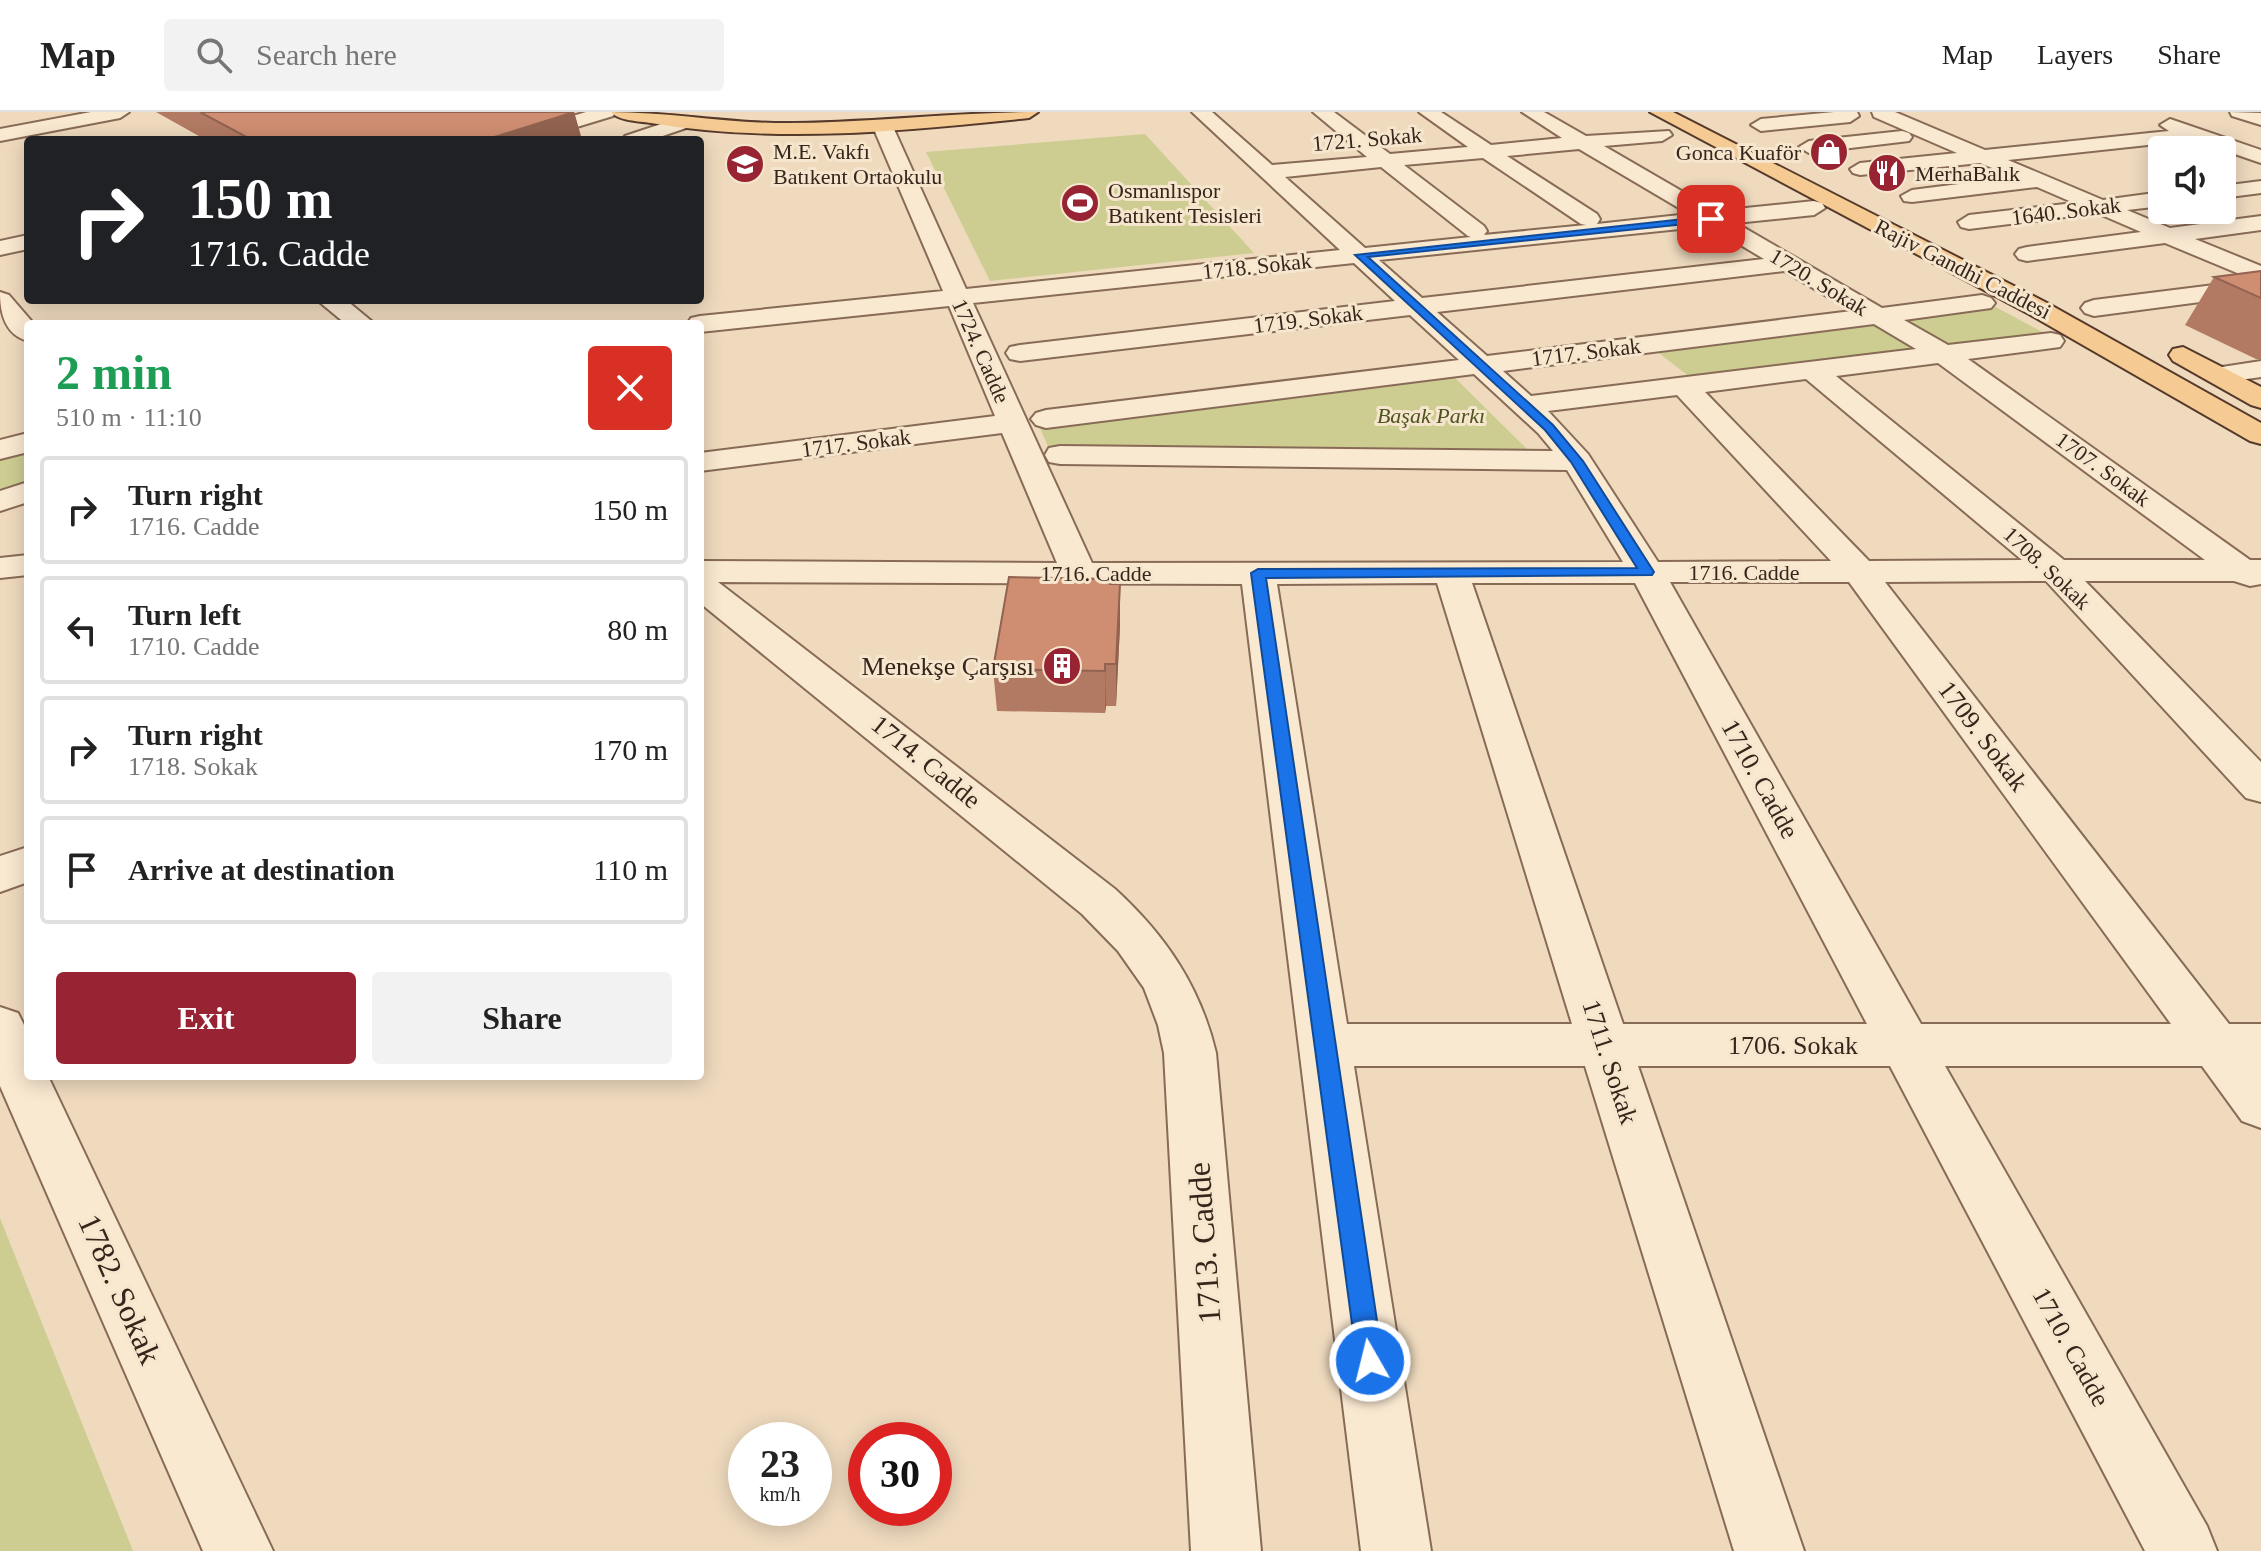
<!DOCTYPE html>
<meta charset="utf-8">
<style>
:root{--surface:#fff;--page:#f2f2f2;--text:#222;--muted:#767676;--line:#e0e0e0;--accent:#982433}
body{margin:0;font-family:Georgia,serif;background:var(--page);color:var(--text);height:100vh;display:flex;flex-direction:column;font-size:30px;white-space:nowrap}
*{box-sizing:border-box;margin:0}
p{font-size:26px;color:var(--muted)}
.icon{flex:none;width:44px;height:44px;fill:none;stroke:currentColor;stroke-width:2;stroke-linecap:round;stroke-linejoin:round}
.map{position:relative;flex:1;overflow:hidden}
.details{position:absolute;left:24px;top:208px;width:680px;height:760px;display:flex;flex-direction:column;background:var(--surface);border-radius:8px;box-shadow:0 4px 20px #0003}
.details>*{flex:none}
.guide{position:absolute;left:24px;top:24px;width:680px;height:168px;border-radius:8px;box-shadow:0 4px 20px #0003;background:#202124;color:#fff;overflow:hidden}
.buttons{position:absolute;left:2148px;top:24px;display:grid;gap:16px}
.buttons a{display:grid;place-items:center;width:88px;height:88px;border-radius:8px;background:var(--surface);box-shadow:0 4px 20px #0003;font-size:40px}
.speed{position:absolute;left:728px;top:1310px;display:flex;gap:16px;font-size:40px;font-weight:700;text-align:center}
.speed>*{display:grid;place-content:center;width:104px;height:104px;border-radius:50%;background:var(--surface);box-shadow:0 4px 20px #0003;line-height:1}
.speed small{font-size:20px;font-weight:400}
.speed .limit{border:12px solid #d22;background:#fff;color:#111}
.pin{position:absolute;display:grid;place-items:center;width:68px;height:68px;color:#fff;margin:-34px;border-radius:16px;box-shadow:0 4px 12px #0006}
.me{position:absolute;width:88px;margin:-44px;rotate:352deg;stroke-linejoin:round;filter:drop-shadow(0 0 6px #0008)}
.turn{display:flex;align-items:center;gap:28px;height:168px;padding:0 32px;font-size:36px}
.turn .icon{width:104px;height:104px;stroke-width:2.5}
.turn b{display:block;font-size:56px;line-height:68px}
.round{display:grid;place-items:center;flex:none;width:84px;height:84px;border-radius:8px;background:var(--page)}
.head{display:flex;align-items:center;justify-content:space-between;height:136px;padding:0 32px}
h1{font-size:48px;font-weight:600;line-height:60px;color:#1e9e55}
.primary-button{display:flex;gap:16px;margin-top:auto;padding:16px 32px}
.primary-button a{flex:1;height:92px;border-radius:8px;background:var(--accent);color:#fff;font-size:32px;font-weight:600;line-height:92px;text-align:center}
.primary-button a+a{background:var(--page);color:var(--text)}
ul{padding:0;list-style:none}
li{display:flex;align-items:center;gap:24px;height:108px;margin:0 16px 12px;padding:0 16px;border:4px solid var(--line);border-radius:8px}
li div{flex:1}
li b{display:block;font-size:30px}
li em{font-style:normal}
header{display:flex;align-items:center;gap:48px;box-sizing:border-box;height:112px;padding:0 40px;background:var(--surface);border-bottom:2px solid var(--line)}
header strong{font-size:38px}
nav{display:flex;gap:44px;margin-inline-start:auto;font-size:28px}
.search{width:560px;height:72px;background:var(--page);display:flex;align-items:center;gap:20px;box-sizing:border-box;padding:0 28px;border-radius:8px;color:var(--muted);font-size:30px}
.map>svg:first-child{display:block}
.green{fill:#cdcd92}
.lines{fill:none;stroke-linecap:round;stroke-linejoin:round}
.minor-casing{stroke:#886b56;stroke-width:4}
.major-casing{stroke:#55392b;stroke-width:4}
.minor{fill:#fae9d1;fill-rule:evenodd}
.major{fill:#f5cb93;fill-rule:evenodd}
.wall{fill:#b27a62}
.shaded-wall{fill:#916350}
.building{fill:#cf8e72;stroke:#916350;stroke-width:2}
.route{fill:#1a73e8;stroke:#114b97;stroke-width:2}
.labels{text-anchor:middle;dominant-baseline:central;stroke-width:6;stroke-linejoin:round;paint-order:stroke}
.far-street-label{font-size:22px;fill:#36251b;stroke:#f6e6cd}
.far-poi-label{font-size:22px;fill:#36251b;stroke:#f6e6cd;text-anchor:start}
.far-park-label{font-size:22px;font-style:italic;fill:#4d5421;stroke:#f6e6cd}
.poi-label{font-size:26px;fill:#36251b;stroke:#f6e6cd;text-anchor:end}
.street-label{font-size:26px;fill:#36251b;stroke:#f6e6cd}
.near-street-label{font-size:32px;fill:#36251b;stroke:#f6e6cd}
</style>
<header>
<strong>Map</strong>
<div class="search"><svg class="icon" aria-label="search" viewBox="0 0 24 24"><circle cx="10" cy="10" r="6"/><path d="M15 15l6 6"/></svg>Search here</div>
<nav><a>Map</a><a>Layers</a><a>Share</a></nav>
</header>
<div class="map">
<svg width="2261" height="1439" viewBox="0 0 2261 1439">
<rect width="100%" height="100%" fill="#efdabe"/>
<g class="green">
<path d="M 1145,22 L 1254,141 L 990,169 L 926,40 Z"/>
<path d="M 1992,193 L 2048,223 L 1695,269 L 1651,235 Z"/>
<path d="M 1453,264 L 1528,338 L 1050,339 L 1039,314 Z"/>
<path d="M 28,336 L 28,373 L 0,382 L 0,344 Z"/>
<path d="M 0,1106 L 133,1439 L 0,1439 Z"/>
</g>
<g class="lines">
<g class="minor-casing">
<g id="minor">
<path d="M 91,0 L 129,0 L 120,6 L 0,29 L 0,17 Z"/>
<path d="M 586,0 L 615,0 L 613,4 L 534,28 L 503,28 L 506,24 Z"/>
<path d="M 1192,0 L 1212,0 L 1272,53 L 1367,45 L 1313,0 L 1334,0 L 1390,42 L 1468,35 L 1419,0 L 1441,0 L 1491,33 L 1562,26 L 1522,0 L 1544,0 L 1586,24 L 1669,19 L 1672,23 L 1662,29 L 1604,34 L 1716,99 L 1814,89 L 1822,91 L 1825,96 L 1814,103 L 1736,111 L 1882,196 L 1982,183 L 1991,186 L 1995,191 L 1991,196 L 1904,208 L 1948,233 L 2051,221 L 2060,223 L 2064,229 L 2060,235 L 1968,247 L 2250,448 L 2261,448 L 2261,472 L 2250,474 L 2234,469 L 2085,469 L 2261,650 L 2261,690 L 2246,686 L 2046,469 L 1885,470 L 2229,912 L 2261,912 L 2261,1016 L 2242,1009 L 2202,954 L 1945,954 L 2207,1414 L 2217,1439 L 2145,1439 L 1890,954 L 1638,954 L 1804,1439 L 1734,1439 L 1585,954 L 1354,954 L 1431,1439 L 1361,1439 L 1242,472 L 718,470 L 1115,777 C 1166,824 1200,874 1216,941 L 1261,1439 L 1191,1439 L 1164,941 L 1158,913 L 1144,876 L 1118,839 L 1082,802 L 700,491 L 700,449 L 1057,451 L 1002,321 L 700,359 L 700,341 L 995,304 L 949,194 L 700,220 L 700,212 L 687,212 L 691,206 L 700,204 L 943,179 L 873,15 L 883,9 L 893,15 L 966,177 L 1340,138 ZM 1579,37 L 1689,102 L 1597,112 L 1600,107 L 1597,102 L 1507,44 ZM 1483,46 L 1581,112 L 1586,113 L 1484,123 L 1487,119 L 1484,114 L 1404,53 ZM 1381,55 L 1468,124 L 1471,125 L 1365,136 L 1285,65 ZM 1709,114 L 1764,147 L 1422,186 L 1379,148 ZM 1354,151 L 1395,189 L 1020,233 L 1010,235 L 1006,241 L 1010,247 L 1020,249 L 1410,203 L 1459,248 L 1046,298 L 1036,301 L 1031,307 L 1036,313 L 1046,316 L 1474,262 L 1538,321 L 1553,339 L 1060,334 L 1049,336 L 1045,343 L 1049,350 L 1060,352 L 1567,358 L 1623,450 L 1092,451 L 973,191 ZM 1784,159 L 1852,199 L 1487,244 L 1437,200 ZM 1874,212 L 1916,237 L 1531,284 L 1503,259 ZM 1938,251 L 2205,448 L 2064,448 L 1836,264 ZM 1806,267 L 2022,448 L 1869,449 L 1705,280 ZM 1677,283 L 1831,449 L 1658,450 L 1588,342 L 1548,299 ZM 1670,470 L 1849,470 L 2171,912 L 1921,912 ZM 1437,471 L 1572,912 L 1347,912 L 1277,472 ZM 1472,471 L 1635,471 L 1867,912 L 1623,912 Z"/>
<path d="M 1834,0 L 1857,0 L 1859,4 L 1850,10 L 1761,19 L 1751,13 L 1761,7 Z"/>
<path d="M 1872,0 L 1895,0 L 1985,38 L 2169,19 L 2160,13 L 2170,7 L 2261,38 L 2261,51 L 2194,28 L 2008,48 L 2103,88 L 2162,80 L 2162,94 L 2127,98 L 2170,116 L 2261,104 L 2261,118 L 2195,127 L 2261,154 L 2261,182 L 2094,204 L 2085,201 L 2081,196 L 2085,191 L 2094,188 L 2254,168 L 2165,131 L 2027,149 L 2019,147 L 2015,142 L 2019,137 L 2027,135 L 2141,120 L 2097,101 L 1969,117 L 1961,115 L 1958,110 L 1969,103 L 2074,91 L 2037,75 L 1912,90 L 1904,89 L 1901,84 L 1912,78 L 2014,65 L 1980,51 L 1860,63 L 1853,61 L 1850,57 L 1860,51 L 1957,41 L 1874,5 Z"/>
<path d="M 2230,0 L 2261,1 L 2261,13 L 2232,4 Z"/>
<path d="M 682,5 L 689,7 L 691,11 L 689,15 L 651,28 L 622,28 L 625,24 Z"/>
<path d="M 1902,19 L 1909,21 L 1912,25 L 1909,29 L 1809,41 L 1799,35 L 1809,29 Z"/>
<path d="M 2261,69 L 2261,81 L 2222,86 L 2222,74 Z"/>
<path d="M 28,123 L 28,137 L 0,143 L 0,129 Z"/>
<path d="M 0,180 L 9,183 L 34,212 L 28,212 L 28,229 C 5,223 0,201 0,180 Z"/>
<path d="M 317,188 L 346,188 L 375,212 L 346,212 Z"/>
<path d="M 2261,249 L 2261,265 L 2219,271 L 2209,269 L 2205,263 L 2209,257 Z"/>
<path d="M 28,321 L 28,340 L 0,347 L 0,328 Z"/>
<path d="M 28,370 L 28,390 L 0,399 L 0,379 Z"/>
<path d="M 28,443 L 28,463 L 0,466 L 0,446 Z"/>
<path d="M 28,735 L 28,770 L 0,780 L 0,744 Z"/>
<path d="M 0,895 L 18,901 L 28,921 L 28,964 L 48,964 L 273,1439 L 203,1439 L 0,974 Z"/>
</g>
</g>
<g class="major-casing">
<g id="major">
<path d="M 611,0 C 666,0 720,10 775,11 C 863,12 950,0 1038,0 L 1029,6 C 904,19 776,32 651,11 C 638,9 619,9 611,0 Z"/>
<path d="M 1650,0 L 1673,0 L 2047,191 L 2261,311 L 2261,332 L 2250,329 L 2029,202 Z"/>
<path d="M 2183,235 L 2261,275 L 2261,296 L 2251,293 L 2173,249 L 2169,243 L 2173,237 Z"/>
</g>
</g>
<use href="#minor" class="minor"/>
<use href="#major" class="major"/>
</g>
<g class="wall">
<path d="M 156,0 L 574,0 L 582,28 L 206,28 Z"/>
<path d="M 2261,159 L 2261,247 L 2256,247 L 2185,213 L 2214,165 Z"/>
<path d="M 1111,472 L 1120,514 L 1116,594 L 1106,594 L 1105,601 L 997,599 L 993,557 Z"/>
</g>
<g class="shaded-wall">
<path d="M 574,0 L 582,28 L 485,28 Z"/>
<path d="M 1120,472 L 1120,514 L 1116,594 L 1116,552 Z"/>
<path d="M 1105,552 L 1106,594 L 1105,601 Z"/>
</g>
<g class="building">
<path d="M 200,0 L 574,0 L 485,28 L 252,28 Z"/>
<path d="M 2261,159 L 2261,186 L 2214,165 Z"/>
<path d="M 1009,465 L 1111,467 L 1110,472 L 1120,472 L 1116,552 L 1105,552 L 1105,559 L 993,557 Z"/>
</g>
<path class="route" d="M 1711,104 L 1715,109 L 1368,145 L 1553,313 L 1583,349 L 1654,460 L 1652,463 L 1266,466 L 1383,1249 L 1379,1259 L 1370,1262 L 1360,1259 L 1357,1249 L 1251,461 L 1258,457 L 1637,456 L 1571,350 L 1545,318 L 1355,143 Z"/>
<defs>
<g id="shop-disc" transform="scale(2)"><circle r="9.5" fill="#982433" stroke="#f6e6cd"/><path d="M-5-2.5h2.3a2.7 3.5 0 0 1 5.4 0H5L5.5 6h-11ZM-1.5-2.5h3a1.5 2.3 0 0 0-3 0Z" fill="#fff"/></g>
<g id="school-disc" transform="scale(2)"><circle r="9.5" fill="#982433" stroke="#f6e6cd"/><path d="M0-5L7-2L0 1L-7-2ZM-4 1L0 2.5L4 1V4Q0 6-4 4Z" fill="#fff"/></g>
<g id="restaurant-disc" transform="scale(2)"><circle r="9.5" fill="#982433" stroke="#f6e6cd"/><path d="M-5-6h1v4h1v-4h1v4h1v-4h1v5L-1.5 .5V6h-2V.5L-5-1ZM5-6V6H3V1.5H1.5Q1.5-4 5-6Z" fill="#fff"/></g>
<g id="stadium-disc" transform="scale(2)"><circle r="9.5" fill="#982433" stroke="#f6e6cd"/><path d="M0-5a6.5 5 0 1 0 0 10a6.5 5 0 1 0 0-10ZM-3.5-1.8h7v3.6h-7Z" fill="#fff"/></g>
<g id="building-disc" transform="scale(2)"><circle r="9.5" fill="#982433" stroke="#f6e6cd"/><path d="M-4-6H4V6H1V3H-1V6H-4ZM-2.5-4.3h1.7v1.8h-1.7ZM.8-4.3h1.7v1.8H.8ZM-2.5-1h1.7V.8h-1.7ZM.8-1h1.7V.8H.8Z" fill="#fff"/></g>
</defs>
<g fill-rule="evenodd">
<use href="#shop-disc" x="1829" y="40"/>
<use href="#school-disc" x="745" y="52"/>
<use href="#restaurant-disc" x="1887" y="61"/>
<use href="#stadium-disc" x="1080" y="91"/>
<use href="#building-disc" x="1062" y="554"/>
</g>
<g class="labels">
<g class="far-street-label">
<text transform="translate(1367 27) rotate(-5)">1721. Sokak</text>
<text transform="translate(2066 99) rotate(-7)">1640. Sokak</text>
<text transform="translate(1257 154) rotate(-6)">1718. Sokak</text>
<text transform="translate(1963 157) rotate(27)">Rajiv Gandhi Caddesi</text>
<text transform="translate(1819 170) rotate(31)">1720. Sokak</text>
<text transform="translate(1308 207) rotate(-7)">1719. Sokak</text>
<text transform="translate(981 239) rotate(66)">1724. Cadde</text>
<text transform="translate(1586 240) rotate(-7)">1717. Sokak</text>
<text transform="translate(856 331) rotate(-7)">1717. Sokak</text>
<text transform="translate(2103 357) rotate(36)">1707. Sokak</text>
<text transform="translate(2047 456) rotate(43)">1708. Sokak</text>
<text x="1744" y="460">1716. Cadde</text>
<text x="1096" y="461">1716. Cadde</text>
</g>
<g class="far-poi-label">
<text x="773" y="39">M.E. Vakfı<tspan x="773" dy="25">Batıkent Ortaokulu</tspan></text>
<text x="1801" y="40" text-anchor="end">Gonca Kuaför</text>
<text x="1915" y="61">MerhaBalık</text>
<text x="1108" y="78">Osmanlıspor<tspan x="1108" dy="25">Batıkent Tesisleri</tspan></text>
</g>
<g class="far-park-label">
<text x="1431" y="303">Başak Parkı</text>
</g>
<g class="poi-label">
<text x="1034" y="554">Menekşe Çarşısı</text>
</g>
<g class="street-label">
<text transform="translate(1983 624) rotate(53)">1709. Sokak</text>
<text transform="translate(926 650) rotate(39)">1714. Cadde</text>
<text transform="translate(1760 667) rotate(61)">1710. Cadde</text>
<text x="1793" y="933">1706. Sokak</text>
<text transform="translate(1610 950) rotate(72)">1711. Sokak</text>
<text transform="translate(2071 1235) rotate(61)">1710. Cadde</text>
</g>
<g class="near-street-label">
<text transform="translate(1204 1131) rotate(-94)">1713. Cadde</text>
<text transform="translate(120 1177) rotate(66)">1782. Sokak</text>
</g>
</g>
</svg>
<div class="buttons">
<a><svg class="icon" aria-label="sound" viewBox="0 0 24 24"><path d="M4 9h4l5-4v14l-5-4H4zM17 9q2 3 0 6"/></svg></a>
</div>
<div class="speed"><div>23<small>km/h</small></div><div class="limit">30</div></div>
<div class="pin" style="left:1711px;top:107px;background:#d93025"><svg class="icon" aria-label="arrive" viewBox="0 0 24 24"><path d="M6 21V4h12l-3 4 3 4H6"/></svg></div>
<svg class="me" style="left:1370px;top:1249px" viewBox="-20 -20 40 40"><circle r="17" fill="#1a73e8" stroke="#fff" stroke-width="3"/><path d="M0-11L8 9 0 5-8 9z" fill="#fff"/></svg>
<div class="guide">
<div class="turn"><svg class="icon" aria-label="right" viewBox="0 0 24 24"><path d="M7 20v-9h11M14 6l5 5-5 5"/></svg><div><b>150 m</b>1716. Cadde</div></div>
</div>
<section class="details">
<div class="head"><div><h1>2 min</h1><p>510 m · 11:10</p></div><a class="round" style="background:#d93025;color:#fff"><svg class="icon" aria-label="close" viewBox="0 0 24 24"><path d="M6 6l12 12M18 6L6 18"/></svg></a></div>
<ul>
<li><svg class="icon" aria-label="right" viewBox="0 0 24 24"><path d="M7 20v-9h11M14 6l5 5-5 5"/></svg><div><b>Turn right</b><p>1716. Cadde</p></div><em>150 m</em></li>
<li><svg class="icon" aria-label="left" viewBox="0 0 24 24"><path d="M17 20v-9H6M10 6l-5 5 5 5"/></svg><div><b>Turn left</b><p>1710. Cadde</p></div><em>80 m</em></li>
<li><svg class="icon" aria-label="right" viewBox="0 0 24 24"><path d="M7 20v-9h11M14 6l5 5-5 5"/></svg><div><b>Turn right</b><p>1718. Sokak</p></div><em>170 m</em></li>
<li><svg class="icon" aria-label="arrive" viewBox="0 0 24 24"><path d="M6 21V4h12l-3 4 3 4H6"/></svg><div><b>Arrive at destination</b></div><em>110 m</em></li>
</ul>
<div class="primary-button"><a>Exit</a><a>Share</a></div>
</section>
</div>
